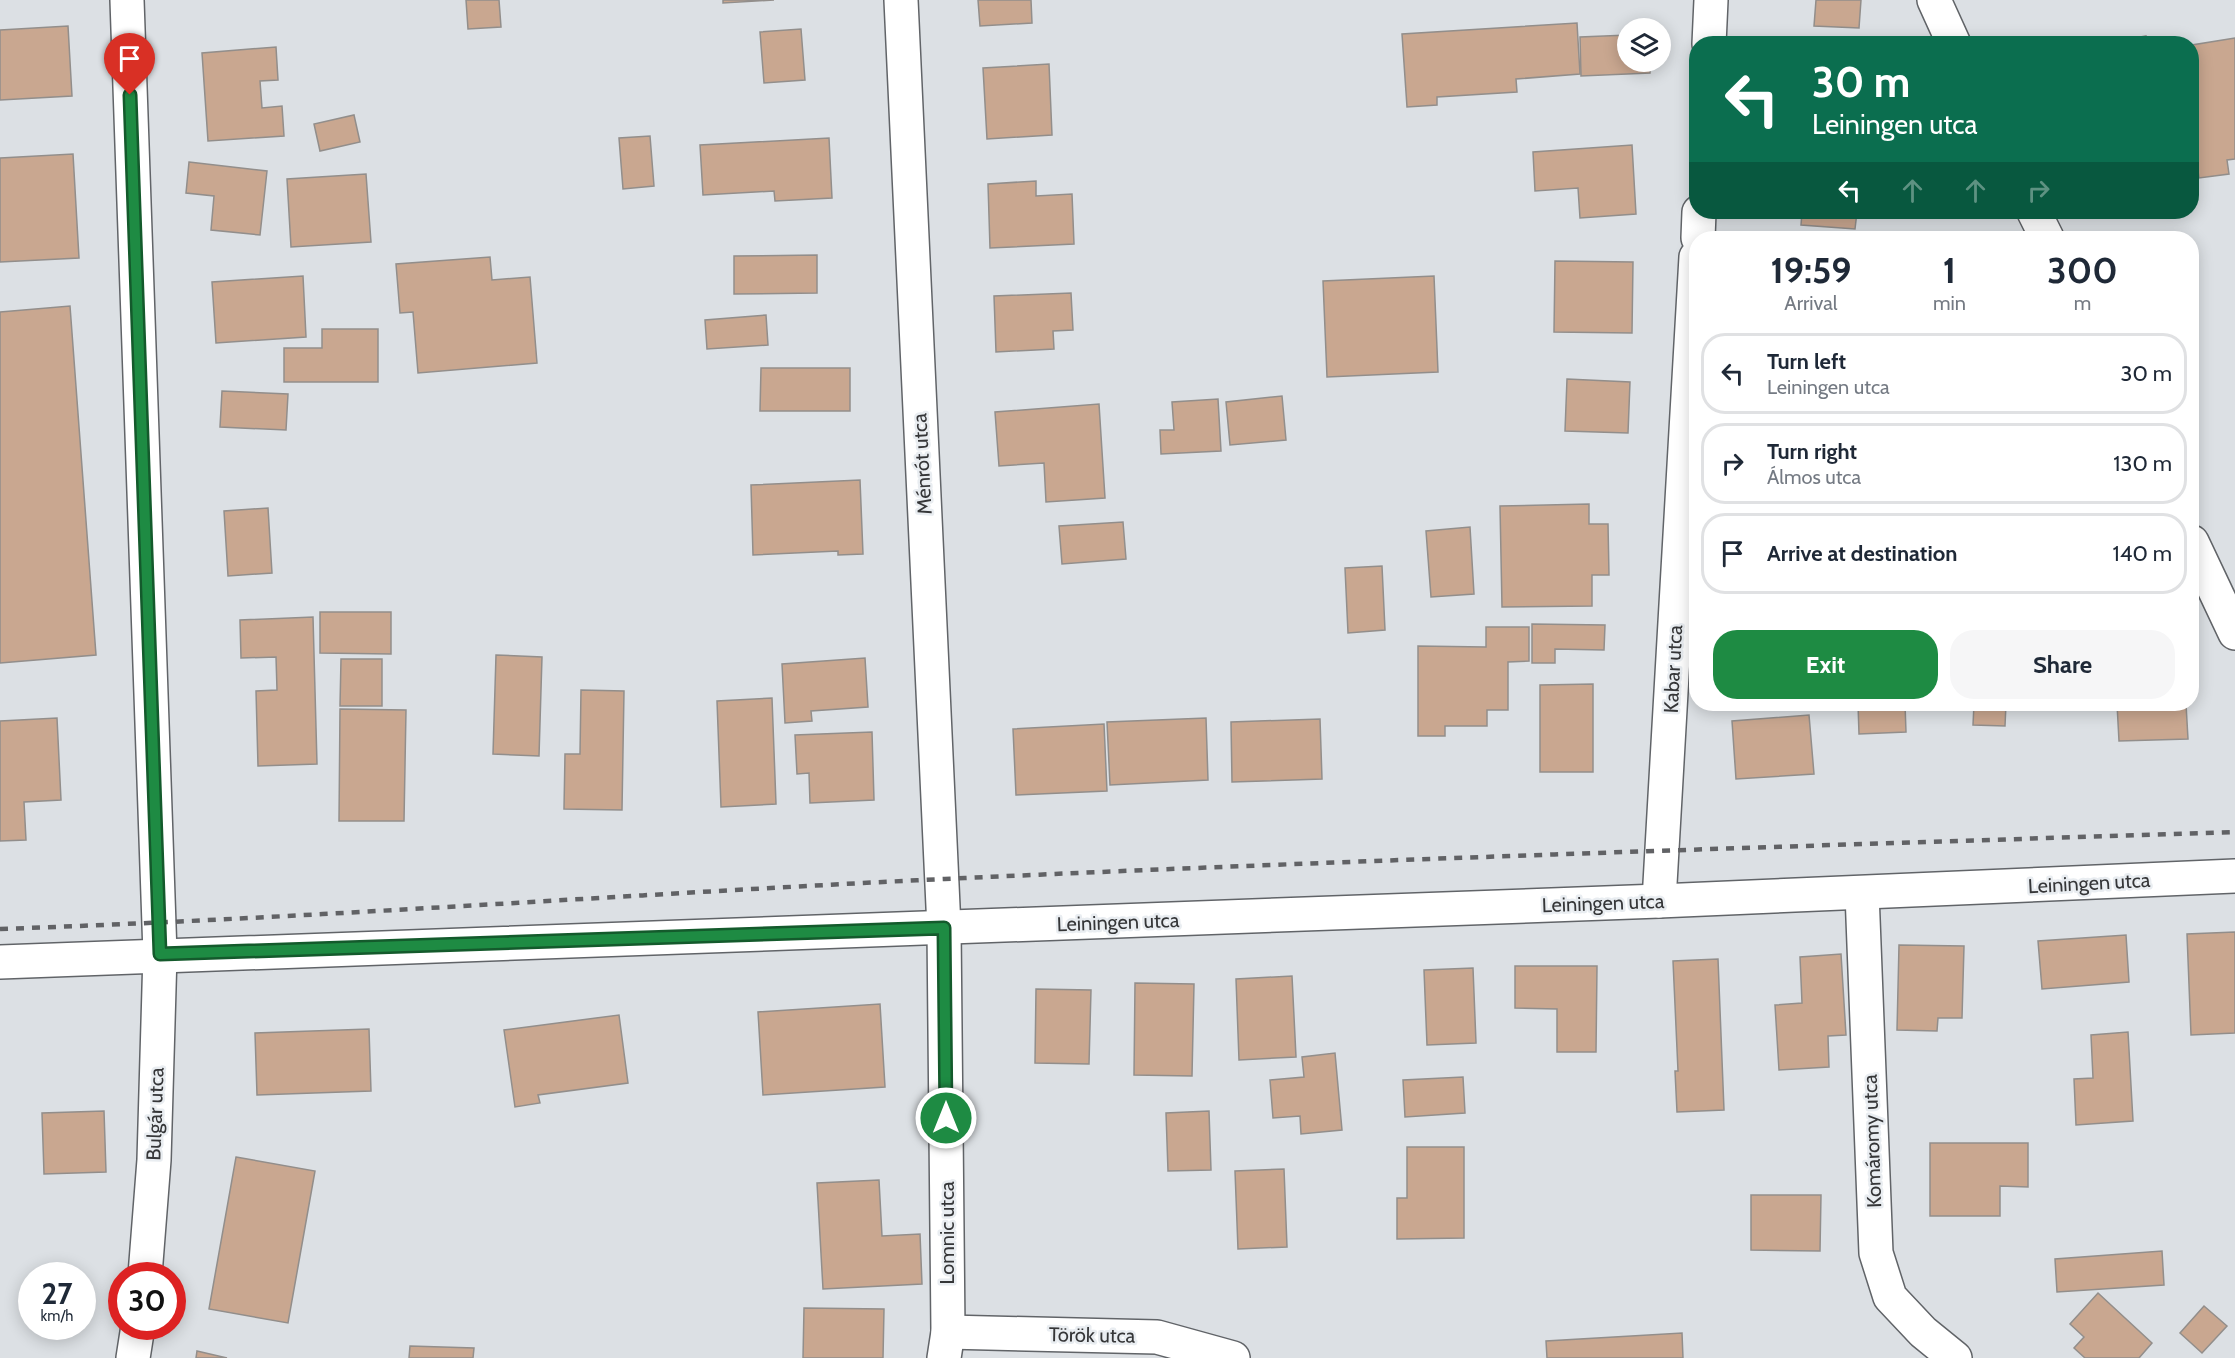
<!DOCTYPE html>
<html lang="en">
<head>
<meta charset="utf-8">
<style>
  :root { --surface:#fff; --page:#f6f6f7; --text:#1f2937; --muted:#747a83; --line:#e0e1e3; --accent:#1e8b43 }
  body { margin:0; font-family:Cabin,sans-serif; background:var(--page); color:var(--text); height:100vh; display:flex; flex-direction:column; font-size:22px; white-space:nowrap }
  * { box-sizing:border-box; margin:0 }
  p { font-size:20px; color:var(--muted) }
  .icon { flex:none; width:33px; height:33px; fill:none; stroke:currentColor; stroke-width:2; stroke-linecap:round; stroke-linejoin:round }
  .map { position:relative; flex:1; overflow:hidden }
  .details { position:absolute; left:1689px; top:231px; width:510px; height:480px; display:flex; flex-direction:column; background:var(--surface); border-radius:24px; box-shadow:0 3px 15px #0003 }
  .details>* { flex:none }
  .banner { position:absolute; left:1689px; top:36px; width:510px; height:183px; border-radius:24px; box-shadow:0 3px 15px #0003; background:#0b6e4f; color:#fff; overflow:hidden }
  .fabs { position:absolute; left:1617px; top:18px; display:grid; gap:12px }
  .fabs a { display:grid; place-items:center; width:54px; height:54px; border-radius:50%; background:var(--surface); box-shadow:0 3px 15px #0003; font-size:30px }
  .speed { position:absolute; left:18px; top:1262px; display:flex; gap:12px; font-size:30px; font-weight:700; text-align:center }
  .speed>* { display:grid; place-content:center; width:78px; height:78px; border-radius:50%; background:var(--surface); box-shadow:0 3px 15px #0003; line-height:1 }
  .speed small { font-size:15px; font-weight:400 }
  .speed .limit { border:9px solid #d22; background:#fff; color:#111 }
  .pin { position:absolute; display:grid; place-items:center; width:51px; height:51px; color:#fff; margin:-62px -26px; border-radius:50% 50% 50% 0; rotate:-45deg; box-shadow:0 0 6px #0007 }
  .pin .icon { rotate:45deg }
  .me { position:absolute; width:66px; margin:-33px; rotate:0deg; stroke-linejoin:round; filter:drop-shadow(0 0 4px #0008) }
  .turn { display:flex; align-items:center; gap:21px; height:126px; padding:0 24px; font-size:27px }
  .turn .icon { width:78px; height:78px; stroke-width:2.5 }
  .turn b { display:block; font-size:42px; line-height:51px }
  .lanes { display:flex; align-items:center; height:57px; padding:0 24px; background:#0003; justify-content:center; gap:30px; direction:ltr }
  .lanes .off { opacity:.35 }
  .eta { display:flex; justify-content:space-evenly; align-items:center; height:102px; text-align:center }
  .eta b { font-size:36px; font-weight:700; line-height:42px }
  .primary-button { display:flex; gap:12px; margin-top:auto; padding:12px 24px }
  .primary-button a { flex:1; height:69px; border-radius:24px; background:var(--accent); color:#fff; font-size:24px; font-weight:700; line-height:69px; text-align:center }
  .primary-button a+a { background:var(--page); color:var(--text) }
  ul { padding:0; list-style:none }
  li { display:flex; align-items:center; gap:18px; height:81px; margin:0 12px 9px; padding:0 12px; border:3px solid var(--line); border-radius:24px }
  li div { flex:1 }
  li b { display:block; font-size:22px }
  li em { font-style:normal }
  .map>svg:first-child { display:block }
  .building { fill:#c9a790; stroke:#928e8b; stroke-width:1.5 }
  .lines { fill:none; stroke-linecap:round; stroke-linejoin:round }
  .minor-casing { stroke:#616468; stroke-width:36 }
  .minor { stroke:#fff; stroke-width:33 }
  .rail { stroke:#616265; stroke-width:4.5; stroke-dasharray:8 8; stroke-linecap:butt }
  .route-casing { stroke:#145a2c; stroke-width:15 }
  .route { stroke:#1e8b43; stroke-width:10 }
  .labels { text-anchor:middle; dominant-baseline:central; stroke-width:5; stroke-linejoin:round; paint-order:stroke }
  .street-label { font-size:20px; fill:#353638; stroke:#e9edf1 }
</style>
</head>
<body>
<div class="map">
<svg width="2235" height="1358" viewBox="0 0 2235 1358">
  <rect width="100%" height="100%" fill="#dce0e4"/>
  <!-- building -->
  <g class="building">
    <polygon points="466,0 499,0 501,27 468,29"/>
    <polygon points="723,0 774,0 723,3"/>
    <polygon points="978,0 1031,0 1032,23 980,26"/>
    <polygon points="1816,0 1861,0 1859,28 1814,26"/>
    <polygon points="1577,23 1580,74 1516,79 1517,92 1437,97 1437,105 1407,107 1402,34"/>
    <polygon points="68,26 72,96 0,100 0,30"/>
    <polygon points="801,29 805,80 764,83 760,32"/>
    <polygon points="1628,35 1628,62 1650,62 1650,73 1581,76 1580,37"/>
    <polygon points="2146,36 2147,44 2104,44"/>
    <polygon points="2235,38 2235,159 2227,160 2229,174 2199,178 2196,157 2192,158 2192,45"/>
    <polygon points="276,47 278,80 260,81 262,108 282,106 284,136 208,141 202,53"/>
    <polygon points="1049,64 1052,135 987,139 983,68"/>
    <polygon points="354,115 360,142 320,151 314,124"/>
    <polygon points="650,136 654,186 623,189 619,138"/>
    <polygon points="829,138 832,198 775,201 774,191 703,195 700,145"/>
    <polygon points="1632,145 1636,214 1580,218 1578,188 1535,191 1533,152"/>
    <polygon points="73,154 79,258 0,262 0,158"/>
    <polygon points="189,162 267,171 260,235 211,230 214,196 186,193"/>
    <polygon points="366,174 371,242 291,247 287,179"/>
    <polygon points="1036,181 1036,196 1072,194 1074,244 990,248 988,184"/>
    <polygon points="1802,212 1857,212 1855,229 1801,225"/>
    <polygon points="817,255 817,293 734,294 734,256"/>
    <polygon points="490,257 492,280 530,277 537,363 418,373 413,312 400,313 396,264"/>
    <polygon points="1555,261 1633,262 1632,333 1554,332"/>
    <polygon points="303,276 306,337 216,343 212,282"/>
    <polygon points="1434,276 1438,372 1327,377 1323,281"/>
    <polygon points="1071,293 1073,330 1053,331 1054,349 996,352 994,296"/>
    <polygon points="70,306 96,655 0,663 0,312"/>
    <polygon points="766,315 768,345 707,349 705,320"/>
    <polygon points="322,329 378,329 378,382 284,382 284,348 322,348"/>
    <polygon points="761,368 850,368 850,411 760,411"/>
    <polygon points="1567,379 1630,382 1628,433 1565,431"/>
    <polygon points="222,391 288,394 286,430 220,427"/>
    <polygon points="1282,396 1286,440 1230,445 1226,402"/>
    <polygon points="1218,399 1221,451 1161,454 1160,430 1174,430 1172,402"/>
    <polygon points="1099,404 1105,498 1046,502 1044,463 999,466 995,412"/>
    <polygon points="860,480 863,554 838,555 838,551 753,555 751,485"/>
    <polygon points="1589,504 1589,524 1608,524 1609,575 1592,575 1592,606 1502,607 1500,506"/>
    <polygon points="268,508 272,573 228,576 224,511"/>
    <polygon points="1123,522 1126,559 1062,564 1059,526"/>
    <polygon points="1470,527 1474,594 1431,597 1426,531"/>
    <polygon points="1382,566 1385,630 1348,633 1345,568"/>
    <polygon points="320,612 391,612 391,654 320,653"/>
    <polygon points="313,617 317,764 258,766 256,691 277,690 276,657 241,658 240,620"/>
    <polygon points="1532,624 1605,625 1604,650 1555,649 1555,663 1532,663"/>
    <polygon points="1486,627 1529,627 1529,661 1508,662 1508,710 1487,710 1487,726 1445,726 1445,736 1418,736 1418,646 1486,647"/>
    <polygon points="496,655 542,657 539,756 493,754"/>
    <polygon points="865,658 868,707 811,711 812,721 785,723 782,664"/>
    <polygon points="341,659 382,659 382,706 340,706"/>
    <polygon points="1593,684 1593,772 1540,772 1540,685"/>
    <polygon points="581,690 624,691 622,810 564,809 565,754 580,754"/>
    <polygon points="772,698 776,804 721,807 717,701"/>
    <polygon points="1759,704 1825,704 1825,705 1759,708"/>
    <polygon points="1858,704 1905,704 1906,732 1859,734"/>
    <polygon points="1974,704 2006,704 2005,726 1973,725"/>
    <polygon points="2117,704 2186,704 2188,739 2119,741"/>
    <polygon points="340,709 406,710 404,821 339,821"/>
    <polygon points="1809,715 1814,774 1736,779 1732,721"/>
    <polygon points="57,718 61,800 24,802 26,840 0,841 0,721"/>
    <polygon points="1206,718 1208,780 1110,785 1107,722"/>
    <polygon points="1320,719 1322,779 1232,782 1231,722"/>
    <polygon points="1104,724 1107,791 1016,795 1013,729"/>
    <polygon points="872,732 874,800 810,803 809,773 797,774 795,735"/>
    <polygon points="2235,932 2235,1033 2191,1035 2187,934"/>
    <polygon points="2126,935 2129,982 2042,989 2038,941"/>
    <polygon points="1899,945 1964,946 1962,1018 1938,1018 1937,1031 1897,1030"/>
    <polygon points="1841,954 1846,1035 1828,1036 1829,1067 1779,1070 1775,1005 1802,1003 1800,957"/>
    <polygon points="1718,959 1724,1110 1677,1112 1675,1071 1678,1071 1673,961"/>
    <polygon points="1515,966 1597,966 1596,1052 1557,1052 1557,1009 1515,1008"/>
    <polygon points="1473,968 1476,1043 1427,1045 1424,970"/>
    <polygon points="1292,976 1296,1057 1239,1060 1236,979"/>
    <polygon points="1135,983 1194,984 1192,1076 1134,1075"/>
    <polygon points="1036,989 1091,990 1089,1064 1035,1063"/>
    <polygon points="880,1004 885,1087 763,1095 758,1012"/>
    <polygon points="619,1015 628,1083 538,1095 540,1103 515,1107 504,1030"/>
    <polygon points="369,1029 371,1091 257,1095 255,1033"/>
    <polygon points="2128,1032 2133,1121 2076,1125 2074,1079 2093,1078 2091,1035"/>
    <polygon points="1335,1053 1342,1130 1301,1134 1300,1116 1273,1118 1270,1080 1304,1077 1302,1057"/>
    <polygon points="1463,1077 1465,1113 1405,1117 1403,1080"/>
    <polygon points="104,1111 106,1172 44,1174 42,1113"/>
    <polygon points="1209,1111 1211,1170 1168,1171 1166,1113"/>
    <polygon points="1930,1143 2028,1143 2028,1187 2000,1186 2000,1216 1930,1216"/>
    <polygon points="1407,1147 1464,1147 1464,1238 1397,1239 1397,1198 1407,1198"/>
    <polygon points="236,1157 315,1171 288,1323 209,1309"/>
    <polygon points="1284,1169 1287,1247 1238,1249 1235,1171"/>
    <polygon points="879,1180 882,1236 920,1234 922,1284 823,1289 817,1183"/>
    <polygon points="1751,1195 1821,1195 1820,1251 1751,1250"/>
    <polygon points="2162,1251 2164,1285 2057,1292 2055,1259"/>
    <polygon points="2098,1293 2152,1343 2139,1358 2085,1358 2074,1348 2084,1337 2070,1324"/>
    <polygon points="2204,1306 2227,1326 2202,1353 2180,1333"/>
    <polygon points="804,1308 884,1309 883,1358 803,1358"/>
    <polygon points="1682,1333 1683,1358 1547,1358 1546,1341"/>
    <polygon points="410,1346 474,1348 473,1358 409,1358"/>
    <polygon points="197,1351 227,1358 196,1358"/>
  </g>
  <g class="lines">
    <defs>
      <g id="minor">
        <polyline points="127,0 160,954 154,1160 145,1275"/>
        <polyline points="901,0 944,928 948,1332 944,1358"/>
        <polyline points="1934,0 1954,44"/>
        <polyline points="1709,44 1711,0"/>
        <polyline points="2034,212 2047,238"/>
        <polyline points="1698,238 1699,212"/>
        <polyline points="2192,542 2235,633"/>
        <polyline points="1862,893 1876,1253 1890,1297 1923,1332 1955,1358"/>
        <polyline points="1659,901 1696,257"/>
        <polyline points="0,962 1659,901 2235,876"/>
        <polyline points="948,1332 1157,1337 1233,1358"/>
        <polyline points="133,1358 138,1326"/>
      </g>
    </defs>
    <!-- minor casing -->
    <use href="#minor" class="minor-casing"/>
    <!-- minor -->
    <use href="#minor" class="minor"/>
    <!-- rail -->
    <path class="rail" d="M0,929C315,918 629,894 943,879C1373,859 1804,846 2235,832"/>
  </g>
  <g class="lines">
    <defs>
      <polyline id="route" points="130,95 160,954 944,928 946,1118"/>
    </defs>
    <!-- route casing -->
    <use href="#route" class="route-casing"/>
    <!-- route -->
    <use href="#route" class="route"/>
  </g>
  <g class="labels">
    <!-- street labels -->
    <g class="street-label">
      <text transform="translate(922 464) rotate(-93)">Ménrót utca</text>
      <text transform="translate(1673 669) rotate(-87)">Kabar utca</text>
      <text transform="translate(2089 883) rotate(-3)">Leiningen utca</text>
      <text transform="translate(1603 903) rotate(-2)">Leiningen utca</text>
      <text transform="translate(1118 922) rotate(-2)">Leiningen utca</text>
      <text transform="translate(155 1114) rotate(-88)">Bulgár utca</text>
      <text transform="translate(1872 1141) rotate(-92)">Komáromy utca</text>
      <text transform="translate(947 1233) rotate(-90)">Lomnic utca</text>
      <text transform="translate(1092 1335) rotate(1)">Török utca</text>
    </g>
  </g>
</svg>
<div class="fabs">
<a><svg class="icon" aria-label="layers" viewBox="0 0 24 24"><path d="M12 4l9 5-9 5-9-5zM3 14l9 5 9-5"/></svg></a>
</div>
<div class="speed"><div>27<small>km/h</small></div><div class="limit">30</div></div>
<div class="pin" style="left:130px;top:95px;background:#d93025"><svg class="icon" aria-label="arrive" viewBox="0 0 24 24"><path d="M6 21V4h12l-3 4 3 4H6"/></svg></div>
<svg class="me" style="left:946px;top:1118px" viewBox="-20 -20 40 40"><circle r="17" fill="#1e8b43" stroke="#fff" stroke-width="3"/><path d="M0-11L8 9 0 5-8 9z" fill="#fff"/></svg>
<div class="banner">
<div class="turn"><svg class="icon" aria-label="left" viewBox="0 0 24 24"><path d="M17 20v-9H6M10 6l-5 5 5 5"/></svg><div><b>30 m</b>Leiningen utca</div></div>
<div class="lanes"><svg class="icon" aria-label="left" viewBox="0 0 24 24"><path d="M17 20v-9H6M10 6l-5 5 5 5"/></svg><svg class="icon off" aria-label="ahead" viewBox="0 0 24 24"><path d="M12 20V5M6 11l6-6 6 6"/></svg><svg class="icon off" aria-label="ahead" viewBox="0 0 24 24"><path d="M12 20V5M6 11l6-6 6 6"/></svg><svg class="icon off" aria-label="right" viewBox="0 0 24 24"><path d="M7 20v-9h11M14 6l5 5-5 5"/></svg></div>
</div>
<section class="details">
<div class="eta">
<div><b>19:59</b><p>Arrival</p></div>
<div><b>1</b><p>min</p></div>
<div><b>300</b><p>m</p></div>
</div>
<ul>
<li><svg class="icon" aria-label="left" viewBox="0 0 24 24"><path d="M17 20v-9H6M10 6l-5 5 5 5"/></svg><div><b>Turn left</b><p>Leiningen utca</p></div><em>30 m</em></li>
<li><svg class="icon" aria-label="right" viewBox="0 0 24 24"><path d="M7 20v-9h11M14 6l5 5-5 5"/></svg><div><b>Turn right</b><p>Álmos utca</p></div><em>130 m</em></li>
<li><svg class="icon" aria-label="arrive" viewBox="0 0 24 24"><path d="M6 21V4h12l-3 4 3 4H6"/></svg><div><b>Arrive at destination</b></div><em>140 m</em></li>
</ul>
<div class="primary-button"><a>Exit</a><a>Share</a></div>
</section>
</div>
</body>
</html>
